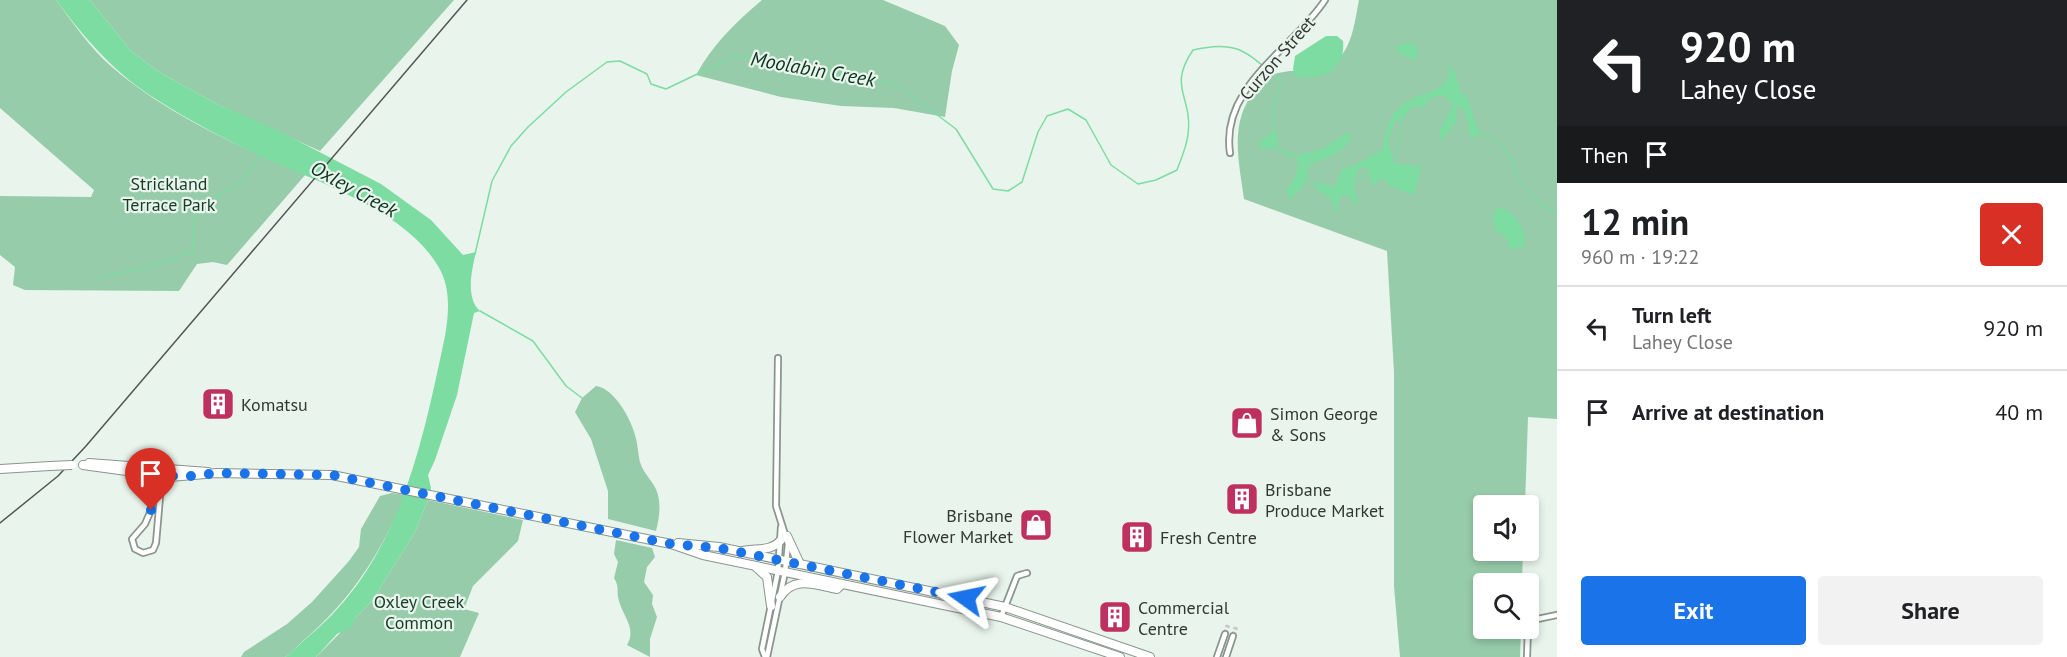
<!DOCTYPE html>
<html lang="en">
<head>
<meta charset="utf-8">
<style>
  :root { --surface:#fff; --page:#f2f2f2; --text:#202124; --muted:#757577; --line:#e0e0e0; --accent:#1a73e8 }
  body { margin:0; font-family:"PT Sans",sans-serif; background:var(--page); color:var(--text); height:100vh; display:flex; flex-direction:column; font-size:22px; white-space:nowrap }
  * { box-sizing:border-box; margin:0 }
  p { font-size:20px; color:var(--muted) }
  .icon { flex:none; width:33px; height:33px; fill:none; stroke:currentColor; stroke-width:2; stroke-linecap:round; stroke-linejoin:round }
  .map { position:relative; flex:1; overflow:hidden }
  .drawer { display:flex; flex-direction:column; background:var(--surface); width:510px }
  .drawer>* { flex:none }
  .top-card { background:#202124; color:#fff; overflow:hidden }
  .controls { position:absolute; left:1473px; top:495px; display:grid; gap:12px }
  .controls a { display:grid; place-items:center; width:66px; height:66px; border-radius:6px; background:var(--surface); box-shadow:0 3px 9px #0003; font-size:30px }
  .pin { position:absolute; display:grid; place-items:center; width:51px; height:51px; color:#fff; margin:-62px -26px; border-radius:50% 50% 50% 0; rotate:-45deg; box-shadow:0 0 6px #0007 }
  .pin .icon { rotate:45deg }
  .me { position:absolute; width:66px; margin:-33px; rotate:282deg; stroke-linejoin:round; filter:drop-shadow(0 0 4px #0008) }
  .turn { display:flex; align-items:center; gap:21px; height:126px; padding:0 24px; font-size:27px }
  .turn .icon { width:78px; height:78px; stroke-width:2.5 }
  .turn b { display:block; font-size:42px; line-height:51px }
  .then { display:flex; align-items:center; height:57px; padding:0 24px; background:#0003; gap:12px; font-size:22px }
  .round { display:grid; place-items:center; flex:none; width:63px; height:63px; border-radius:6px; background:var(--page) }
  .overview { display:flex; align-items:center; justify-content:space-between; height:102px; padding:0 24px }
  h1 { font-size:36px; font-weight:800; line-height:45px }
  .primary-button { display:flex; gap:12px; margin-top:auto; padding:12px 24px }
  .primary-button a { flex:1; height:69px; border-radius:6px; background:var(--accent); color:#fff; font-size:24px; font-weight:800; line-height:69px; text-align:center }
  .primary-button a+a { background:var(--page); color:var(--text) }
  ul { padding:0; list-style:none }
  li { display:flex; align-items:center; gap:18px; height:84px; padding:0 24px; border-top:2px solid var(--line) }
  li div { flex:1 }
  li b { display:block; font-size:22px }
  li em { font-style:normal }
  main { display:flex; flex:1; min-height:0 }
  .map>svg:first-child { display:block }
  .green { fill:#97ccaa }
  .water { fill:#7ddca2 }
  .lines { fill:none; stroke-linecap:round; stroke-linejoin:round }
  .stream { stroke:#7ddca2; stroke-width:1.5 }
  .minor-tunnel { stroke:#c4cec7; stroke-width:4.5; stroke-dasharray:4.5 2; stroke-linecap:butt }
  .minor-casing { stroke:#8a958e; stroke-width:8 }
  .primary-casing { stroke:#8a958e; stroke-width:10 }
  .minor { stroke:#fff; stroke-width:4.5 }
  .primary { stroke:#fff; stroke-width:8 }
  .rail { stroke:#515752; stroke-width:1.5 }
  .primary-bridge-casing { stroke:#8a958e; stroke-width:10; stroke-linecap:butt }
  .primary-bridge { stroke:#fff; stroke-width:8 }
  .route { stroke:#1a73e8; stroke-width:10; stroke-dasharray:0 18 }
  .labels { text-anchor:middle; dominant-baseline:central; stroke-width:4.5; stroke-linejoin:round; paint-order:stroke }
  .street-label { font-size:18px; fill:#333834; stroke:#e8f4ec }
  .park-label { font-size:18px; fill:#163e27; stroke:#e8f4ec }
  .poi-label { font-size:18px; fill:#333834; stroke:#e8f4ec; text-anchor:start }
  .water-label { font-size:20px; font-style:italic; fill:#0a341e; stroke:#e8f4ec }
</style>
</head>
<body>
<main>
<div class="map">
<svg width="1557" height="657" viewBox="0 0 1557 657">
  <rect width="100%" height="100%" fill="#e8f4ec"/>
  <!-- green -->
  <g class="green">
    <path d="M0,0H56C73,23 91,49 112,67C168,115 239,147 306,174L227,265L213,262L197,264L179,291L25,290L13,285L15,267L0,255V196L91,197L94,190L0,108Z"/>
    <polygon points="90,0 454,0 320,151 215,103 159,72 131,51"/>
    <path d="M762,0H883L945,26L959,45L952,71L945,117L894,108L841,106L781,97L696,75C713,44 735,23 762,0Z"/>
    <path d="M1359,0H1557V419L1528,417L1525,505L1484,506V550L1523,551L1522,583L1484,584V628L1521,629L1520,657H1400L1394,586V372L1387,251L1244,199C1239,162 1228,119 1257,89C1261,85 1265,78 1270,76C1287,67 1320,74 1337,60C1353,46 1355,19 1359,0Z"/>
    <path d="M596,386C614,388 631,419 635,435C638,444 638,454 640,462C643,474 655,482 658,495C661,507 659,519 656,531L608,519V491L591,439L575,412L582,398Z"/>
    <path d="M392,493L405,495C382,551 352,599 305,639C298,645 293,652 285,657H241L244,652L287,624L312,602L349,561L359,547L361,529L380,496Z"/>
    <polygon points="428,500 523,520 518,541 473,586 464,609 479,613 460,657 316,657 372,601 415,532"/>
    <path d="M616,540L652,548L655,557L647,567L644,582L653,595L652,604L657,617L650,639V657L627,645C637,629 623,616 619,601C616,592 620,587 614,578L618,562L614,554Z"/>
  </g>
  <!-- water -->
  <g class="water">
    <path d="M56,0H90L131,51L159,72L215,103L277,130L381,184L431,220L463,255L476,252C472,269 465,298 480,311L474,313L457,395L435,460L428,475L431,488L428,500L415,532L372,601L356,617L352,627L337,634L316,657H285C294,651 300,643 309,636C399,562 422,445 445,336C449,313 451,287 438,266C404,209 316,182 259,155C225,139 190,121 159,101C116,75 86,40 56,0Z"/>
    <path d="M1326,36H1337L1343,41C1346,70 1322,81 1296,77L1293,69L1295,56Z"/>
    <polygon points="1406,43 1412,43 1418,48 1417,57 1411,59 1397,52 1396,47"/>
    <path d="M1444,61L1455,72L1460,92L1466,95C1472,107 1473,120 1480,131L1476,137H1471L1464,109L1457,105L1456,122L1441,141L1439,139L1440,130L1453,105L1445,96C1429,96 1431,99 1423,108L1414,105L1402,119L1395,121L1388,140L1394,163L1421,167L1415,193L1412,195L1391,186L1382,178L1371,186L1368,169L1365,167L1358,170L1353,186L1359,203H1354L1347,194C1337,195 1338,204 1337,212H1334L1332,200L1315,188V185L1318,182L1334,187L1343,168L1352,167L1383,149C1391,80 1439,107 1450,72Z"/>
    <polygon points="1274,131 1278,134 1277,147 1295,155 1293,159 1276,148 1261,149 1259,142"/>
    <path d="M1347,133L1350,134L1351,139C1340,154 1328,158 1310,164L1303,187L1290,199L1286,190L1293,182L1299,162L1296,161L1298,155L1322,149Z"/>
    <path d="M1497,208C1513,207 1529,232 1524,247L1509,249L1507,238L1496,231L1493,216Z"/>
  </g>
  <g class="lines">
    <!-- stream -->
    <g class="stream">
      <polyline points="1477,132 1501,144 1512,161 1520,183 1537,201 1557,214"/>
      <polyline points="1392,158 1397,154 1402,117"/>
      <polyline points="1306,172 1308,180 1315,184"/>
      <polyline points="1353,185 1368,174"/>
      <path d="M475,254L492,181L511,146L528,127L566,92L607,62L620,61L647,74L651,84L666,89L735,56L852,73L897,85L956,129L993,189L1008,191L1022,182L1038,132L1047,116L1068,109L1086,120L1111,165L1138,184L1156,180L1177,170C1181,159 1187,146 1188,134C1193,96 1167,88 1193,50C1239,39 1247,53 1281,81L1274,109L1273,132"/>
      <polyline points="97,278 145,268 193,251 194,214 198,205 239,185 261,155"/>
      <polyline points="480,311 533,341 566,386 582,398"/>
    </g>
    <!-- minor-tunnel -->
    <g class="minor-tunnel">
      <polyline points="1225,634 1228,625"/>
      <polyline points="1233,636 1236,627"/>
    </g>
    <defs>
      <g id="minor">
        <path d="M1230,153C1220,86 1293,49 1325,0"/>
        <polyline points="154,474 151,510 145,524 132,539 135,549 143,553 153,550 156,543 162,474"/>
        <polyline points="1528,605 1529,597"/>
        <polyline points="1001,617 1017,576 1027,573"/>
        <polyline points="1528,621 1557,615"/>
        <polyline points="765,657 762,649 778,571 781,527"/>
        <polyline points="767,657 785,572 788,544 776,506 778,358"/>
        <polyline points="1217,657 1225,634"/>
        <polyline points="1226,657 1233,636"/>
        <polyline points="1527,657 1528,628"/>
      </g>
      <g id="primary">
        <polyline points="89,463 208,472"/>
        <polyline points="83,465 170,477 217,473 332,475 671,544 703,555 1001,617 1120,657"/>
        <polyline points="0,469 50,466"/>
        <polyline points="787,536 800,564"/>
        <polyline points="678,543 719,547 1005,607 1150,657"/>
        <path d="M743,551C757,548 771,552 781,540"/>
        <polyline points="756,567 767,577 771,606"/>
        <path d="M780,597C794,575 815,585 837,589L842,584"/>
      </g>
    </defs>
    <!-- minor casing -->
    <use href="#minor" class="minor-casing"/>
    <!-- primary casing -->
    <use href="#primary" class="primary-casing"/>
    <!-- minor -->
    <use href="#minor" class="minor"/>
    <!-- primary -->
    <use href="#primary" class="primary"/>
    <!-- rail -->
    <polyline class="rail" points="0,523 58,476 86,446 467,0"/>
    <defs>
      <polyline id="primary-bridge" points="50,466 72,465"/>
    </defs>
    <!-- primary-bridge casing -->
    <use href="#primary-bridge" class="primary-bridge-casing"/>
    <!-- primary-bridge -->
    <use href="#primary-bridge" class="primary-bridge"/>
  </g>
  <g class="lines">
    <!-- route -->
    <polyline class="route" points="151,510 153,476 192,476 217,473 332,475 671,544 719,548 966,598"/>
  </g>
  <!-- icons -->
  <defs>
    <symbol id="building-square" viewBox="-11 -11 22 22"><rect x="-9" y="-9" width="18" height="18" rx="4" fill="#be305f" stroke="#e8f4ec"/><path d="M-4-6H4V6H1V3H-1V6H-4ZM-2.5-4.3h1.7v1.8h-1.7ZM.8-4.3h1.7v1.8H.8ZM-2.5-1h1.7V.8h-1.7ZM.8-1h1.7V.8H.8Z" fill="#fff"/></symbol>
    <symbol id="shop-square" viewBox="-11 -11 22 22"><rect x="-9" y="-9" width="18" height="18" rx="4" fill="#be305f" stroke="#e8f4ec"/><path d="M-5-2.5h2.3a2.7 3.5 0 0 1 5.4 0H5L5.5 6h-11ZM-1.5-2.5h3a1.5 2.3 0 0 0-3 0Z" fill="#fff"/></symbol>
  </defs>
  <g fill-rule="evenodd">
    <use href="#building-square" x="199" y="385" width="38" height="38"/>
    <use href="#shop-square" x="1228" y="404" width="38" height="38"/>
    <use href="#building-square" x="1223" y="480" width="38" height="38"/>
    <use href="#shop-square" x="1017" y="506" width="38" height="38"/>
    <use href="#building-square" x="1118" y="518" width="38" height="38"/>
    <use href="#building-square" x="1096" y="598" width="38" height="38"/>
  </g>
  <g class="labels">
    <!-- street labels -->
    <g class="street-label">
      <text transform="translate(1277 58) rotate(-49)">Curzon Street</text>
    </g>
    <!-- park labels -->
    <g class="park-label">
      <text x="169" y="183">Strickland<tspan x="169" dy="21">Terrace Park</tspan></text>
      <text x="419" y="601">Oxley Creek<tspan x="419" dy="21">Common</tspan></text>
    </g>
    <!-- poi labels -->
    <g class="poi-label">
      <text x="241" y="404">Komatsu</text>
      <text x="1270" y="413">Simon George<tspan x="1270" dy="21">&amp; Sons</tspan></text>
      <text x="1265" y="489">Brisbane<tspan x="1265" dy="21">Produce Market</tspan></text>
      <text x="1013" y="515" text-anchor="end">Brisbane<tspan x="1013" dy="21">Flower Market</tspan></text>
      <text x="1160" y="537">Fresh Centre</text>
      <text x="1138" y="607">Commercial<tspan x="1138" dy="21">Centre</tspan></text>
    </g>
    <!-- water labels -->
    <g class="water-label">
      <text transform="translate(813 69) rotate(10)">Moolabin Creek</text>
      <text transform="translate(354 189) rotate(29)">Oxley Creek</text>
    </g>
  </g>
</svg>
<div class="controls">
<a><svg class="icon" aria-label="sound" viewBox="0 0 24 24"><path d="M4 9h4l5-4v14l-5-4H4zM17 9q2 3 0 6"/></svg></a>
<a><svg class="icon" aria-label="search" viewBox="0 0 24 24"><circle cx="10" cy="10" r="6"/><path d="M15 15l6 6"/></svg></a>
</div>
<div class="pin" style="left:151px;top:510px;background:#d93025"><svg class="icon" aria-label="arrive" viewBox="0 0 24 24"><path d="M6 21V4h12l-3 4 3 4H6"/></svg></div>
<svg class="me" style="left:966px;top:598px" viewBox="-20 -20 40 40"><path d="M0-17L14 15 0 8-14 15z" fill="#1a73e8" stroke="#fff" stroke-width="4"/></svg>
</div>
<section class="drawer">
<div class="top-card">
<div class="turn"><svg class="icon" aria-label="left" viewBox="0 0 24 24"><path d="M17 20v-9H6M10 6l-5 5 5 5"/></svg><div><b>920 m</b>Lahey Close</div></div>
<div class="then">Then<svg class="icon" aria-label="arrive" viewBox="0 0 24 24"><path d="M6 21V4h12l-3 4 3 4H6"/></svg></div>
</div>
<div class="overview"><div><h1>12 min</h1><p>960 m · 19:22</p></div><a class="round" style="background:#d93025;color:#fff"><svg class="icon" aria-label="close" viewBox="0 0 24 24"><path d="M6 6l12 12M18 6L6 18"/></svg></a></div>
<ul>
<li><svg class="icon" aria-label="left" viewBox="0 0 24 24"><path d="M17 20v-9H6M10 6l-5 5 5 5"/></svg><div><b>Turn left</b><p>Lahey Close</p></div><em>920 m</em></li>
<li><svg class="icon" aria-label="arrive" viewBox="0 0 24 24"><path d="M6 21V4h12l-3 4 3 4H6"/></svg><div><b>Arrive at destination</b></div><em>40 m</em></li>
</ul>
<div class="primary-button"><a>Exit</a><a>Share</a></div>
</section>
</main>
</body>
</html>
